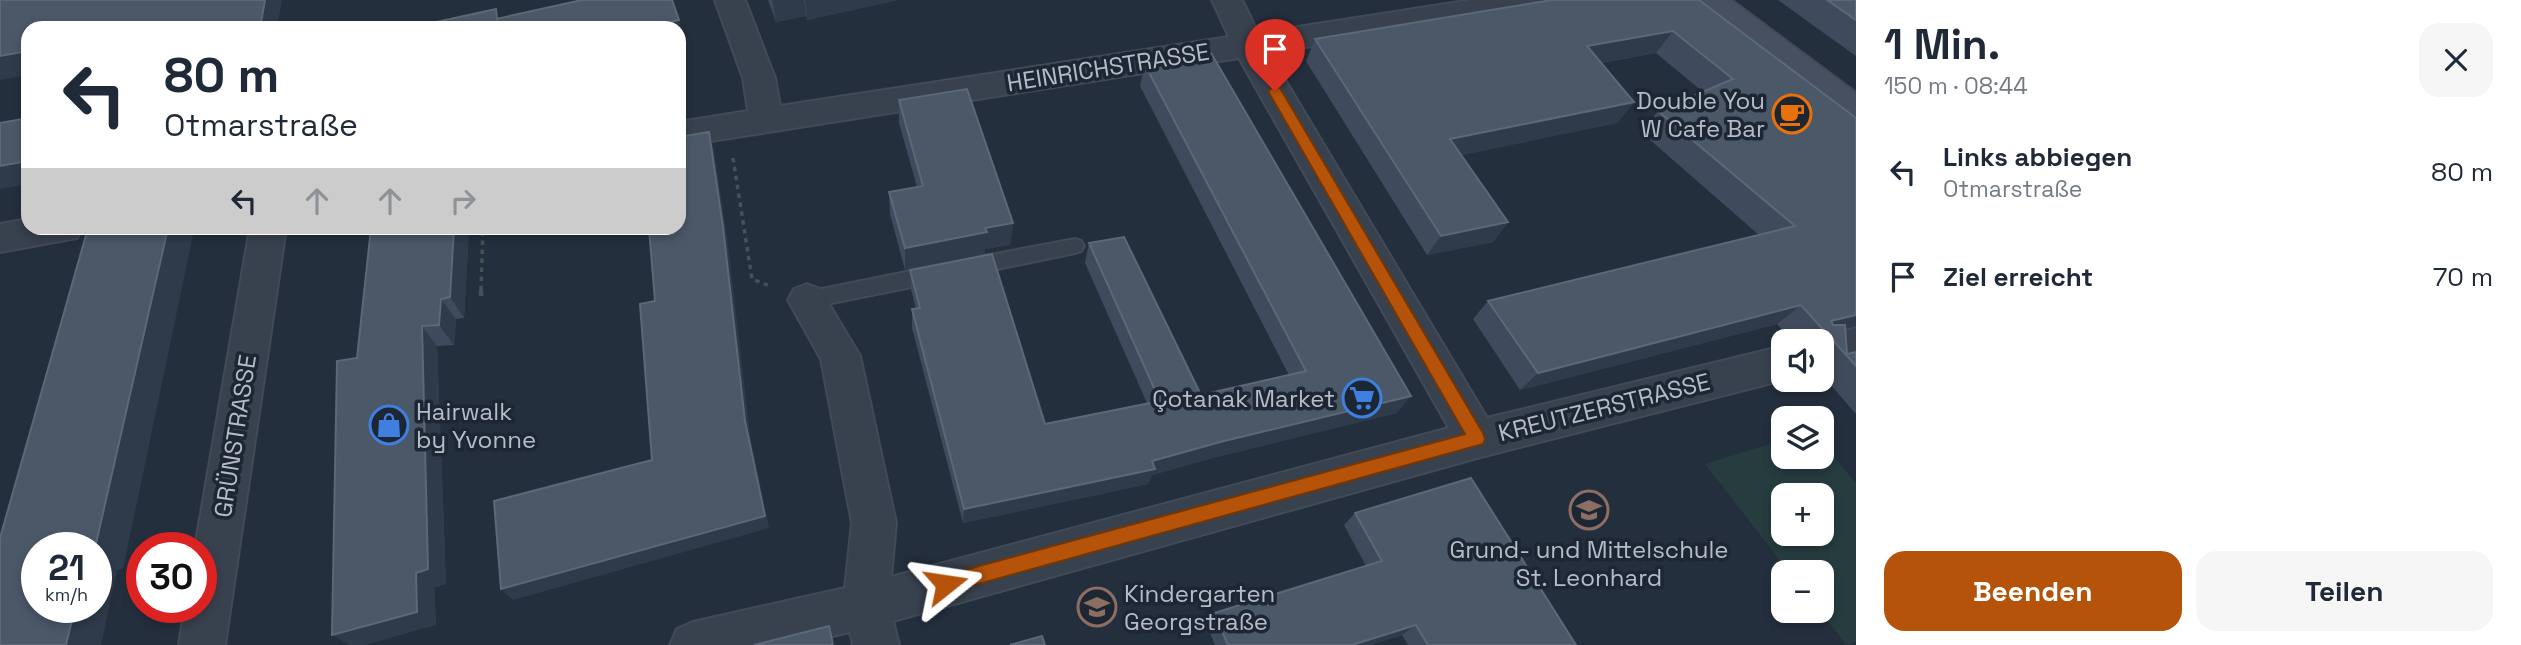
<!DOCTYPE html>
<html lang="de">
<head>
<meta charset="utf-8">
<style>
  :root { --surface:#fff; --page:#f6f6f7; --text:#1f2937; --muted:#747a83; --accent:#b45309 }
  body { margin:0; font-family:"Space Grotesk",sans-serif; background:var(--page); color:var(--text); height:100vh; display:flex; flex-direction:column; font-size:26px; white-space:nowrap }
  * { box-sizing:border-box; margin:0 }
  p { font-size:23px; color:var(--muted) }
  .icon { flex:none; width:38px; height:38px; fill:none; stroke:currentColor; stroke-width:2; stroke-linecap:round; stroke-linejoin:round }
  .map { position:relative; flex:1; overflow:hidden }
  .sheet { display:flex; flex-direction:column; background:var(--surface); width:665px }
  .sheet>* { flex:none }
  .top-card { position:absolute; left:21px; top:21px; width:665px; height:214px; border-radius:21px; box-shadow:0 4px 10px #0003; background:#fff; color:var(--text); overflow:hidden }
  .buttons { position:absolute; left:1771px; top:329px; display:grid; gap:14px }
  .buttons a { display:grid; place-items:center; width:63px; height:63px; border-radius:14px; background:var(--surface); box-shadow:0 4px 10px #0003; font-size:35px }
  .speed { position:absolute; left:21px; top:532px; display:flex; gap:14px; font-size:35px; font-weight:700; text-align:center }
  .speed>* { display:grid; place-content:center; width:91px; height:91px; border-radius:50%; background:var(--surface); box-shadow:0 4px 10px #0003; line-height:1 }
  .speed small { font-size:18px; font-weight:400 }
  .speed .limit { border:10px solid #d22; background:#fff; color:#111 }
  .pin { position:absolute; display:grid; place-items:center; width:60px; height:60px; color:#fff; margin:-72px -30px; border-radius:50% 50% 50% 0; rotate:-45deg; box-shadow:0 0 7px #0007 }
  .pin .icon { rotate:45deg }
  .me { position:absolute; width:77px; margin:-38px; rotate:75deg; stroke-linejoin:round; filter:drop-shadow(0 0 5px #0008) }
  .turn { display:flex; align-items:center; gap:24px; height:147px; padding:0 28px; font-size:32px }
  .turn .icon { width:91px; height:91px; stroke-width:2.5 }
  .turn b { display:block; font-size:49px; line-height:60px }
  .lanes { display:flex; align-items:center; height:66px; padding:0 28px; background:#0003; justify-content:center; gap:35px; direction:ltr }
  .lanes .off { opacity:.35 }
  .round { display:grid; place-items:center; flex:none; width:74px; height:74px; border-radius:21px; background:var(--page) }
  .overview { display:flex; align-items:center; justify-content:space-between; height:119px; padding:0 28px }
  h1 { font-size:42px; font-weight:800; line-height:52px }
  .primary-button { display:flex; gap:14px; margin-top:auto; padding:14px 28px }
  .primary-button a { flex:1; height:80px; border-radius:21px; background:var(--accent); color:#fff; font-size:28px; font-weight:800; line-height:80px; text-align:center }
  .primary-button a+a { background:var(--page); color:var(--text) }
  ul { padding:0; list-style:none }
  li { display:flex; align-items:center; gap:21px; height:105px; padding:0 28px }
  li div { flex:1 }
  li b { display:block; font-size:26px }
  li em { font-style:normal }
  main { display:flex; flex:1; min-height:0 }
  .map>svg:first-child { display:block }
  .green { fill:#263c3f; fill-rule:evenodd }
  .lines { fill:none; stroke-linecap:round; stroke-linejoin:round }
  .service-casing { stroke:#414a57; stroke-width:4 }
  .minor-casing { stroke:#414a57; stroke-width:4 }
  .secondary-casing { stroke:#414a57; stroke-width:4 }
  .path-far1 { stroke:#3f5557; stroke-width:3.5; stroke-dasharray:4.5 4.5; stroke-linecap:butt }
  .path { stroke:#3f5557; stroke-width:4.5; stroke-dasharray:6 6; stroke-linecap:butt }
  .service { fill:#38414e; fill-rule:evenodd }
  .minor { fill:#38414e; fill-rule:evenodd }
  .secondary { fill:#465061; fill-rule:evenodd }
  .wall { fill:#3f4b5c }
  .shaded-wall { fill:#2f3b4b }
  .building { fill:#4b5868; stroke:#5c6777; stroke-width:2 }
  .route { fill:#b45309; stroke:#753606; stroke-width:2 }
  .labels { text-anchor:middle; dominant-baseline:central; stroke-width:7; stroke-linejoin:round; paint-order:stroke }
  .street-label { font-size:24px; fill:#b4bcc9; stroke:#1d2633 }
  .poi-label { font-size:24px; fill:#b4bcc9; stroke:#1d2633; text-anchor:end }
</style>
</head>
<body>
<main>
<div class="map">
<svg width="1856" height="645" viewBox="0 0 1856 645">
  <rect width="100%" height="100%" fill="#242f3e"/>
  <!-- green -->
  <path class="green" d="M1783,440V457H1822V443L1856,483V642L1847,645L1819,611H1822V572H1789L1705,464ZM1783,495H1822V534H1783Z"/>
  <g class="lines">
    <defs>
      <g id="service">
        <polygon points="1075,239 1081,241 1084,246 1081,251 1075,253 969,275 962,272 960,267 962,262 969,259"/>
        <polygon points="936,266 943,269 945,274 943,279 936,282 807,308 800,306 798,300 800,294 807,292"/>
      </g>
      <g id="minor">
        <polygon points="715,0 745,0 775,78 780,106 1229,37 1212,0 1242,0 1258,33 1472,0 1553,0 1549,7 1538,10 1269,53 1487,418 1783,346 1784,380 1477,458 893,621 899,645 853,645 850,632 794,645 670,645 677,629 693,622 845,588 852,523 821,359 788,300 794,289 807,284 820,289 860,356 896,523 891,577 1449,428 1239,58 679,146 679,122 748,111 743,78"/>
        <polygon points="28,219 28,228 82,228 77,238 0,252 0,224"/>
        <polygon points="250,228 286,228 225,645 179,645 185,607 201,607 201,548 195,548"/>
        <polygon points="1856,328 1856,362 1822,370 1822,341 1808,341"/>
      </g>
      <polygon id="secondary" points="1695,0 1731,0 1856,93 1856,122 1844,119 1699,7"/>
    </defs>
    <!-- service casing -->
    <use href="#service" class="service-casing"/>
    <!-- minor casing -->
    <use href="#minor" class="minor-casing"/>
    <!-- secondary casing -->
    <use href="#secondary" class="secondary-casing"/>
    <!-- path-far1 -->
    <g class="path-far1">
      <polyline points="733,158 752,279 770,286"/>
      <polyline points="481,290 483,228"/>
    </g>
    <!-- path -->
    <polyline class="path" points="481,296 481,288"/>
    <!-- service -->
    <use href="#service" class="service"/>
    <!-- minor -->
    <use href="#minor" class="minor"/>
    <!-- secondary -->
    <use href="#secondary" class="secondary"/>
  </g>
  <!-- wall -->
  <g class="wall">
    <polygon points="768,0 898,0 807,20 806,16 776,22"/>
    <polygon points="1699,0 1856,118 1856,326 1845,329 1847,354 1856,352 1856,414 1822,375 1822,341 1792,341 1777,324 1520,390 1473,319 1488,301 1759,235 1641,132 1658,111 1703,92 1656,53 1601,63 1634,102 1617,123 1461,155 1508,222 1493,242 1427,255 1306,61 1315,39"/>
    <polygon points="1778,0 1856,0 1856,56"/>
    <polygon points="1145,65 1397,413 1216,457 1152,475 1148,484 963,523 912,328 912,309 916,309 911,289 910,270 1045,424 1147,403 1085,263 1089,243 1201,395 1289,375 1140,86"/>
    <polygon points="899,100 1013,223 1010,245 985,249 985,254 905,270 890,214 889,192 917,187 899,123"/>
    <polygon points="469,228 464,318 456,319 454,345 437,346 446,584 434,587 436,625 357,358"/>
    <polygon points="1355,513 1576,645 1408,645 1402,635 1370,645 1215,645 1206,623 1214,613 1366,566 1344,525"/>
  </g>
  <!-- shaded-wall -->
  <g class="shaded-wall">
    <polygon points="265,0 282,0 277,28 260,28"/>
    <polygon points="772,0 804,0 806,16 776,22"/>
    <polygon points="805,0 898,0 807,20"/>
    <polygon points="679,20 685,44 679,45 679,28 644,28"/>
    <polygon points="1673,31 1656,53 1571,68 1587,46"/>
    <polygon points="28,51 28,75 0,80 0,56"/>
    <polygon points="1634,102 1617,123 1437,160 1450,139"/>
    <polygon points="709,132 714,150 728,244 750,435 769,528 513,600 501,589 745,421"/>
    <polygon points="28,161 28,184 0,189 0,166"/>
    <polygon points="1508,222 1493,242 1427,255 1441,236"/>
    <polygon points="1013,223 1010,245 985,249 985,254 905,270 905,248 985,228"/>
    <polygon points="168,228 186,228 193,235 123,569 117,570 101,645 66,645 75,607 96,607 96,548 95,548"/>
    <polygon points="454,228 469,228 464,318 450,297"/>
    <polygon points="441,299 456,319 454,345 439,325"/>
    <polygon points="1801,305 1777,324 1520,390 1538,373"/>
    <polygon points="1856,315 1856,326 1827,334 1831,321"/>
    <polygon points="422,326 437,346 446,584 434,587 436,625 365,645 349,645 332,635 416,573"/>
    <polygon points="1411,396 1397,413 1216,457 1152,475 1148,484 963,523 964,509 1152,461 1224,441"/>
    <polygon points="1416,625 1402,635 1370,645 1352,645"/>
  </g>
  <!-- building -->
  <g class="building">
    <polygon points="0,0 265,0 260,28 28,28 28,51 0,56"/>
    <polygon points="582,0 672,0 679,20 644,28 498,28 496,19"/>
    <polygon points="1552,0 1699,0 1856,118 1856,315 1831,321 1833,325 1845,325 1847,354 1856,352 1856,366 1801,305 1538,373 1488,301 1795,226 1658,111 1733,79 1673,31 1587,46 1634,102 1450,139 1508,222 1441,236 1315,39"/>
    <polygon points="1827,0 1856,0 1856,20"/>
    <polygon points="496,9 498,28 409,28"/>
    <polygon points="1211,53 1411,396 1224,441 1152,461 1155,469 964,509 912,309 920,308 910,270 992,254 1045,424 1160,401 1089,243 1124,237 1201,395 1306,371 1145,65"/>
    <polygon points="967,89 1013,223 985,228 987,232 905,248 889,192 923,186 899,100"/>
    <polygon points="28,118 28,161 0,166 0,123"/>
    <polygon points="709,132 723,227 745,421 765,516 501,589 494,501 652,460 640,304 655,301 649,228 679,228 679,137"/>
    <polygon points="88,228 168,228 95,548 37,548 37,607 75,607 66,645 0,645 0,538"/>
    <polygon points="371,228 454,228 450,297 441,299 439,325 422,326 428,569 416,573 417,612 332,635 337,361 357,358"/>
    <polygon points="1471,478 1576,645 1428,645 1416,625 1352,645 1228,645 1214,613 1382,561 1355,513"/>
    <polygon points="829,626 833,645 754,645"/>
    <polygon points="1042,636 1045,645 1010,645"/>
  </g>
  <!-- route -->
  <polygon class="route" points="1275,86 1280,88 1483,433 1485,439 1483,444 946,593 939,591 936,584 939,578 946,575 1465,434 1268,91"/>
  <!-- icons -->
  <defs>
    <symbol id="cafe-ring" viewBox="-11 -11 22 22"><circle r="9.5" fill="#1d2633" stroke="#e8710a" stroke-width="1.5"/><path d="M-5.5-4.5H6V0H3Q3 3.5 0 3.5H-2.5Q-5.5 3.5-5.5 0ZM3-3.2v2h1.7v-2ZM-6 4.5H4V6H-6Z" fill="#e8710a"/></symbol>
    <symbol id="supermarket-ring" viewBox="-11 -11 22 22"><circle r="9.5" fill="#1d2633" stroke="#3f7fe0" stroke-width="1.5"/><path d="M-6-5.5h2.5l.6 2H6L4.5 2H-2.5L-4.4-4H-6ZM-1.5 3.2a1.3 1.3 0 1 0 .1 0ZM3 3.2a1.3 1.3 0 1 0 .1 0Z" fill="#3f7fe0"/></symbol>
    <symbol id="shop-ring" viewBox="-11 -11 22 22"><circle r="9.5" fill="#1d2633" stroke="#3f7fe0" stroke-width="1.5"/><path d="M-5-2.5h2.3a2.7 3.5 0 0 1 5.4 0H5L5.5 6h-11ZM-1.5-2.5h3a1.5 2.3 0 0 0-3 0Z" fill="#3f7fe0"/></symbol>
    <symbol id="school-ring" viewBox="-11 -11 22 22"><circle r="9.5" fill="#1d2633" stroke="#8d6e63" stroke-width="1.5"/><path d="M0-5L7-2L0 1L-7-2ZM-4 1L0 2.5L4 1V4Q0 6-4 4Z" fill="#8d6e63"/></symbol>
  </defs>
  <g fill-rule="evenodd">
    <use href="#cafe-ring" x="1770" y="92" width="44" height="44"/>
    <use href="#supermarket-ring" x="1340" y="376" width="44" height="44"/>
    <use href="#shop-ring" x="367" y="403" width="44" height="44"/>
    <use href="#school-ring" x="1567" y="488" width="44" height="44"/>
    <use href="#school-ring" x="1075" y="585" width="44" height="44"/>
  </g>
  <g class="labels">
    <!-- street labels -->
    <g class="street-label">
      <text transform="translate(1108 67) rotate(-9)">HEINRICHSTRASSE</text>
      <text transform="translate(1604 407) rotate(-14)">KREUTZERSTRASSE</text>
      <text transform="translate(235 436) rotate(-81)">GRÜNSTRASSE</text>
    </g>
    <!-- poi labels -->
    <g class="poi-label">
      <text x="1765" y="100">Double You<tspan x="1765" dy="28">W Cafe Bar</tspan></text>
      <text x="1335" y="398">Çotanak Market</text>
      <text x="416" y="411" text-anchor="start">Hairwalk<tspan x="416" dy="28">by Yvonne</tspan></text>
      <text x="1589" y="549" text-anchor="middle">Grund- und Mittelschule<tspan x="1589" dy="28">St. Leonhard</tspan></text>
      <text x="1124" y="593" text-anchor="start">Kindergarten<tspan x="1124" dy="28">Georgstraße</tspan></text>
    </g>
  </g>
</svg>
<div class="buttons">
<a><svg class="icon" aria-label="sound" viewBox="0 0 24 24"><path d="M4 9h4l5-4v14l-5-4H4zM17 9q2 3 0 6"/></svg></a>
<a><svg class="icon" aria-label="layers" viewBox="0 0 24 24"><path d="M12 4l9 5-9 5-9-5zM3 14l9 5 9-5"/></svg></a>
<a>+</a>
<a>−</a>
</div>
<div class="speed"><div>21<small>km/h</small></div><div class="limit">30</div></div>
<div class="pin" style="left:1275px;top:91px;background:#d93025"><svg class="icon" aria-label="arrive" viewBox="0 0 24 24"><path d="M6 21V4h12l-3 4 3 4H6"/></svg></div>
<svg class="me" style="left:946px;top:584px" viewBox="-20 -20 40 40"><path d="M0-17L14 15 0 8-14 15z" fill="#b45309" stroke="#fff" stroke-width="4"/></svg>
<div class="top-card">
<div class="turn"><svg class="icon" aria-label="left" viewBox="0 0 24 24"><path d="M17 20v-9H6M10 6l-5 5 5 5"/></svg><div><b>80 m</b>Otmarstraße</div></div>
<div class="lanes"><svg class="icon" aria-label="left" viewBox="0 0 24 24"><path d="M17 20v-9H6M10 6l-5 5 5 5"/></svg><svg class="icon off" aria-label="ahead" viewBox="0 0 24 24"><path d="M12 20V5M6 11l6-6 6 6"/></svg><svg class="icon off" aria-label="ahead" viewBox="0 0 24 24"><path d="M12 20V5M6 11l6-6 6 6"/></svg><svg class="icon off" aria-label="right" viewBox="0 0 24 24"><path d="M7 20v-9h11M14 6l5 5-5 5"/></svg></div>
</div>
</div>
<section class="sheet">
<div class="overview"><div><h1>1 Min.</h1><p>150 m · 08:44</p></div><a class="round"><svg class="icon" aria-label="close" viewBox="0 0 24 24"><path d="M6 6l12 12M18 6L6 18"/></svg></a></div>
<ul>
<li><svg class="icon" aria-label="left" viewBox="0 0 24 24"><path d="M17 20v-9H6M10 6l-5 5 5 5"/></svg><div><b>Links abbiegen</b><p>Otmarstraße</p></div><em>80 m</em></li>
<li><svg class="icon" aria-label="arrive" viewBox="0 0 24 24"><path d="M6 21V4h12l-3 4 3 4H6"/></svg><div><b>Ziel erreicht</b></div><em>70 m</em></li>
</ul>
<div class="primary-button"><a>Beenden</a><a>Teilen</a></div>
</section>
</main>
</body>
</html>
